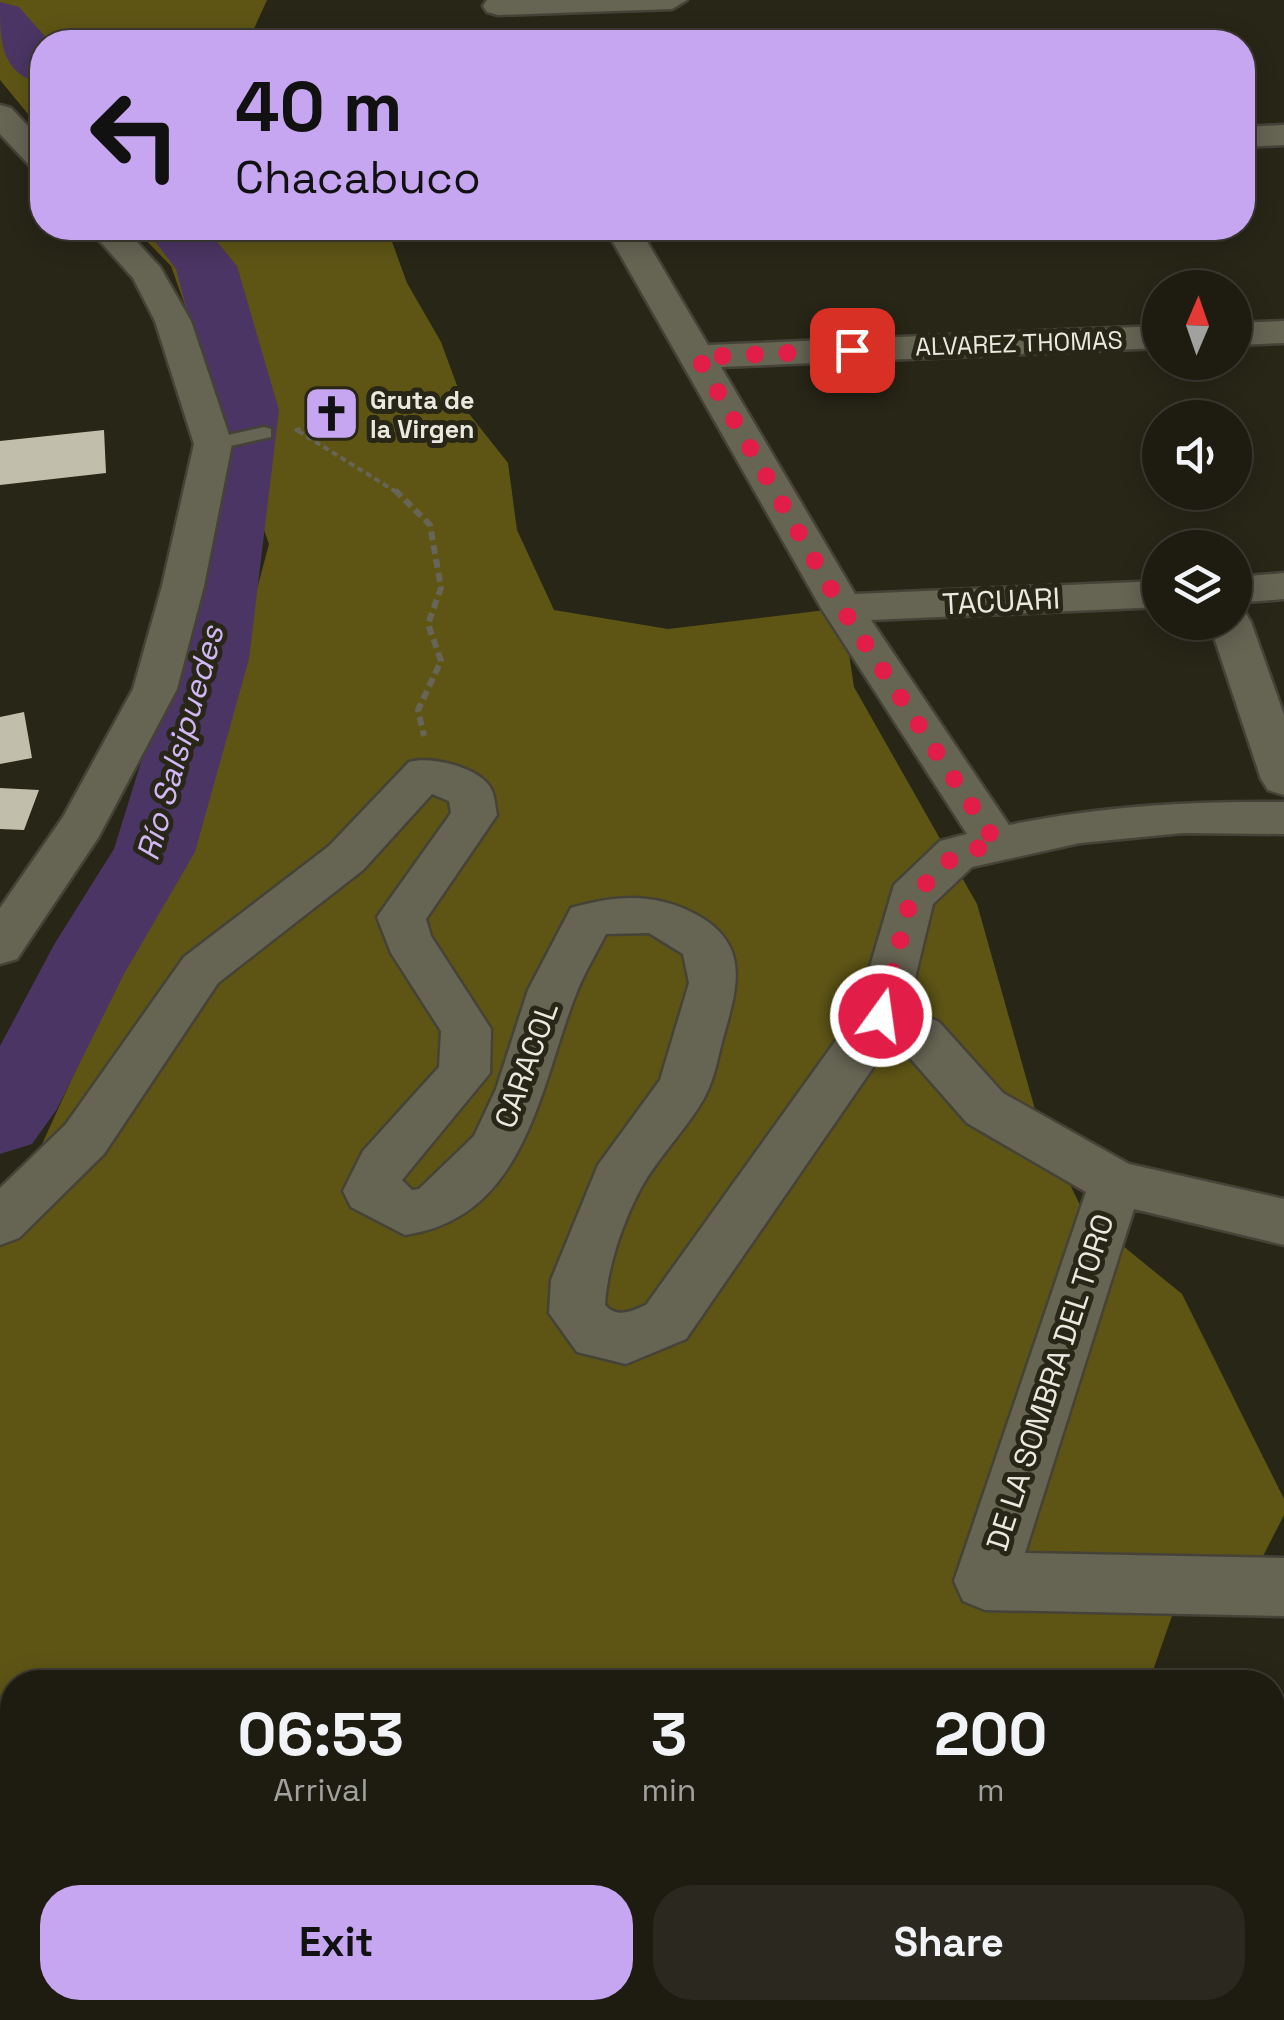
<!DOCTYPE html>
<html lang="en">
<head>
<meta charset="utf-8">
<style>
  :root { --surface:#1e1c11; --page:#2b291f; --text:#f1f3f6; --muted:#a1a19f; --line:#3c3a31; --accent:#c6a6f0 }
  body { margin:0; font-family:"Space Grotesk",sans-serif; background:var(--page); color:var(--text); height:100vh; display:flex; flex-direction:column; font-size:38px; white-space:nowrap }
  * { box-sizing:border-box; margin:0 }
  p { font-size:32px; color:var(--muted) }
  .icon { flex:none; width:55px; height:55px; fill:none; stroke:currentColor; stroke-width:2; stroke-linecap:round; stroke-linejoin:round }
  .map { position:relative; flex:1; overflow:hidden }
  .sheet { position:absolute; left:0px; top:1670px; width:1285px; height:350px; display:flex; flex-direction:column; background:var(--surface); border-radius:40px 40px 0 0; box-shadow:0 5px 25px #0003,0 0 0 2px var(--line) }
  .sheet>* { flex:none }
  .guide { position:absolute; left:30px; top:30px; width:1225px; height:210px; border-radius:40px; box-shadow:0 5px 25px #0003,0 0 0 2px var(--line); background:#c6a6f0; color:#111; overflow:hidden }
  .needle { width:65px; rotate:2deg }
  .controls { position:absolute; left:1142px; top:270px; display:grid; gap:20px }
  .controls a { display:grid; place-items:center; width:110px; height:110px; border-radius:50%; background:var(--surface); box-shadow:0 5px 25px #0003,0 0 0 2px var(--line); font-size:50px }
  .pin { position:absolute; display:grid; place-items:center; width:85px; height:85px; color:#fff; margin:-42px; border-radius:20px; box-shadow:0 5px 15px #0006 }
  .me { position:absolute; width:110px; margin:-55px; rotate:14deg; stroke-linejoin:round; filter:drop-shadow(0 0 8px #0008) }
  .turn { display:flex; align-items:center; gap:35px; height:210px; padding:0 40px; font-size:45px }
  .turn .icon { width:130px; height:130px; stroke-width:2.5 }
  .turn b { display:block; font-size:70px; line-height:85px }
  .eta { display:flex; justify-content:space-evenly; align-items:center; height:170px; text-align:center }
  .eta b { font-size:60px; font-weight:800; line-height:70px }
  .cta { display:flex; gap:20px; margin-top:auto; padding:20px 40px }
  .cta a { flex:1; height:115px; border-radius:40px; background:var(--accent); color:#111; font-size:40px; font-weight:800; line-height:115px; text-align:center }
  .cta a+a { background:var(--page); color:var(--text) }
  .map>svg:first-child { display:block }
  .forest { fill:#5e5515 }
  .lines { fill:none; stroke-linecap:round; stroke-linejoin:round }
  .river { fill:#4b3564; fill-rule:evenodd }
  .building { fill:#c1bfab }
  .service-casing { stroke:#454338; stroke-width:5 }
  .minor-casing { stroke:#454338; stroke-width:5 }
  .path-far1 { stroke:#676558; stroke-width:4; stroke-dasharray:6 4; stroke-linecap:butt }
  .path { stroke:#676558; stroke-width:6; stroke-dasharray:9 5; stroke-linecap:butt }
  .service { fill:#666453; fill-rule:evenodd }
  .minor { fill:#666453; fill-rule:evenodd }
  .route { stroke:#e11d48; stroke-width:18; stroke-dasharray:0 32.4 }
  .labels { text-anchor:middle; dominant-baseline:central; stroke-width:10; stroke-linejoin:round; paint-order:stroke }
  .far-street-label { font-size:25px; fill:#eae9df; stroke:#282617 }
  .far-poi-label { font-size:25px; font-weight:bold; fill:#eae9df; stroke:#282617; text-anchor:start }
  .street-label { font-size:30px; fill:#eae9df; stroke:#282617 }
  .water-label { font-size:32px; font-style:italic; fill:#d1b7f5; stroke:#282617 }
</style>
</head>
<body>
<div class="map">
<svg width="1284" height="2020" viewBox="0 0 1284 2020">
  <rect width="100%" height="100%" fill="#282617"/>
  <!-- forest -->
  <g class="forest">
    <polygon points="0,0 267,0 248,42 42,42 42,131 0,80"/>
    <polygon points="134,228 387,228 407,283 441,342 466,410 508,463 517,530 554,610 668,629 842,608 854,687 977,904 1038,1120 1085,1215 1182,1294 1284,1499 1284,1515 1255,1572 1182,1587 1149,1682 12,1682 12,2008 1132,2008 1133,2020 0,2020 0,1236 203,792 269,544 171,266"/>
  </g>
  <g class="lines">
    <!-- river -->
    <g class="river">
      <path d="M0,2L19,7L50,42H42V83C0,74 0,40 0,2Z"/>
      <polygon points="145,228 206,228 237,266 279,410 249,659 195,852 124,974 57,1109 32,1144 0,1154 0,1046 55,943 114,849 173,659 213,410 176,269"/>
    </g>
  </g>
  <!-- building -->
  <g class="building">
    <polygon points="104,430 106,473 0,485 0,441"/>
    <polygon points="24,712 32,758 0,764 0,717"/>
    <polygon points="0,788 39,790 24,830 0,829"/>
  </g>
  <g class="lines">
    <defs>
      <polygon id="service" points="264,427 271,429 271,437 213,450 203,444 206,440"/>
      <g id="minor">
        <polygon points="487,0 687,0 672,9 498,15 487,12 483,6"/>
        <polygon points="0,105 11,108 42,141 42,169 30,166 0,134"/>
        <polygon points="1284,125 1284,145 1242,147 1242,127"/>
        <polygon points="88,228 124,228 160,267 191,321 232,444 204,586 177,689 98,838 17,959 0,964 0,908 63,817 133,689 162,586 194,444 155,321 133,278"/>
        <path d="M605,228H639L708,345L1160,326V348L721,367L855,594L1160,581V607L871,620L1009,825C1101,806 1190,801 1284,802V834L1183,833L1080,843L972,867L933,904L908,1007L939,1022L1003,1093L1129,1164L1284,1199V1245L1134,1209L1025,1553L1284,1558V1616L985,1610L963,1601L954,1581L1086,1192L967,1123L903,1050L890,1043L686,1339L626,1364L577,1352L549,1313L551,1280L598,1165L660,1080L689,983L683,954L649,933L606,934C597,952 586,970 578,989C540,1082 528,1218 405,1235L351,1207L343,1191L363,1151L439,1067L441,1031L391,953L377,917L451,813L449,801L432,794L363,870L218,983L104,1154L19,1238L0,1245V1188L66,1124L184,957L329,846L409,762C430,756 472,766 487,783C495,791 495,805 497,815L426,919L431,936L491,1029L490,1073L402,1180L412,1190L419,1189L474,1136L496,1089L528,990L571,908C615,895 655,892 697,915C753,946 736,991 722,1042C717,1062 713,1083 703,1100C685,1131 658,1157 641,1188C623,1221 607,1268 605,1305C618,1319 631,1311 646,1305L857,1011L894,885L940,841L967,834L821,608Z"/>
        <polygon points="1284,321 1284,343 1235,345 1235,323"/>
        <polygon points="1284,573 1284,599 1235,603 1235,577"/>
        <polygon points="1235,610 1245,612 1251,622 1284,715 1284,795 1268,790 1261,779 1209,622 1235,622"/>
        <polygon points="1272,1945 1284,1945 1284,2015 1254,2008 1272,2008"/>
        <polygon points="962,2008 1039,2008 1034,2020 957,2020"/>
      </g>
    </defs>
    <!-- service casing -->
    <use href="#service" class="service-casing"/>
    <!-- minor casing -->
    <use href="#minor" class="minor-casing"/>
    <!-- path-far1 -->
    <g class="path-far1">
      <polyline points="295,431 330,415"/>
      <polyline points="298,431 398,493"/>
    </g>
    <!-- path -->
    <polyline class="path" points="395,490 430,525 441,588 428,624 441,661 418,710 424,736"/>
    <!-- service -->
    <use href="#service" class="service"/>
    <!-- minor -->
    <use href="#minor" class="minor"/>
  </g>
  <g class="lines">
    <!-- route -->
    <polyline class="route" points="852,350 698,357 842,608 997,844 957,853 911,898 881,1016"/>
  </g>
  <!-- icons -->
  <defs>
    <symbol id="church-square" viewBox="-11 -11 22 22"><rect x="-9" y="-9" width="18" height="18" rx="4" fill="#c6a6f0" stroke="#282617"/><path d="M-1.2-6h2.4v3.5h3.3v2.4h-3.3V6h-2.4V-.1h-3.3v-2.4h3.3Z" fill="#111"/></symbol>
  </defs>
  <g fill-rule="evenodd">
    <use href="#church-square" x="300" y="382" width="63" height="63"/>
  </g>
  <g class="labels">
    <!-- far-street labels -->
    <g class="far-street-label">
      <text transform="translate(1019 343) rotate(-2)">ALVAREZ THOMAS</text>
    </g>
    <!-- far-poi labels -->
    <g class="far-poi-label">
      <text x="370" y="400">Gruta de<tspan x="370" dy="29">la Virgen</tspan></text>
    </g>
    <!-- street labels -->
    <g class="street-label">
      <text transform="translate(1001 601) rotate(-3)">TACUARI</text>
      <text transform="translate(526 1065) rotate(-70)">CARACOL</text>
      <text transform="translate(1050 1382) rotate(-72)">DE LA SOMBRA DEL TORO</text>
    </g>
    <!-- water labels -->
    <g class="water-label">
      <text transform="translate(180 743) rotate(-74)">Río Salsipuedes</text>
    </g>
  </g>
</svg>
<div class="controls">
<a><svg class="needle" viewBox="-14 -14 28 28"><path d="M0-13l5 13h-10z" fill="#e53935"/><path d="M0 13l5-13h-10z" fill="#a1a19f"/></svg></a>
<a><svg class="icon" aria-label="sound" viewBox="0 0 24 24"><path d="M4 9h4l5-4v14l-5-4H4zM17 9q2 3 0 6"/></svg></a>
<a><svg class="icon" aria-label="layers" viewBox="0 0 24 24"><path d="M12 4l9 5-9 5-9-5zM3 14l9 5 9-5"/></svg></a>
</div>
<div class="pin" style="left:852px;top:350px;background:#d93025"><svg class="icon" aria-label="arrive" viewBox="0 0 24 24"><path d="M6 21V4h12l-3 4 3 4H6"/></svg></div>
<svg class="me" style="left:881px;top:1016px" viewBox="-20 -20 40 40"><circle r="17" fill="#e11d48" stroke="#fff" stroke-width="3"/><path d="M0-11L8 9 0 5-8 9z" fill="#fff"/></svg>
<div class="guide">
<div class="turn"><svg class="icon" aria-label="left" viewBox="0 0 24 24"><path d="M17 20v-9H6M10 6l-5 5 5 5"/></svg><div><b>40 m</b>Chacabuco</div></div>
</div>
<section class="sheet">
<div class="eta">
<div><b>06:53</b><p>Arrival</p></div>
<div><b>3</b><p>min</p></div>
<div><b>200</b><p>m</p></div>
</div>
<div class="cta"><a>Exit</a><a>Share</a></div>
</section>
</div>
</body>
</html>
